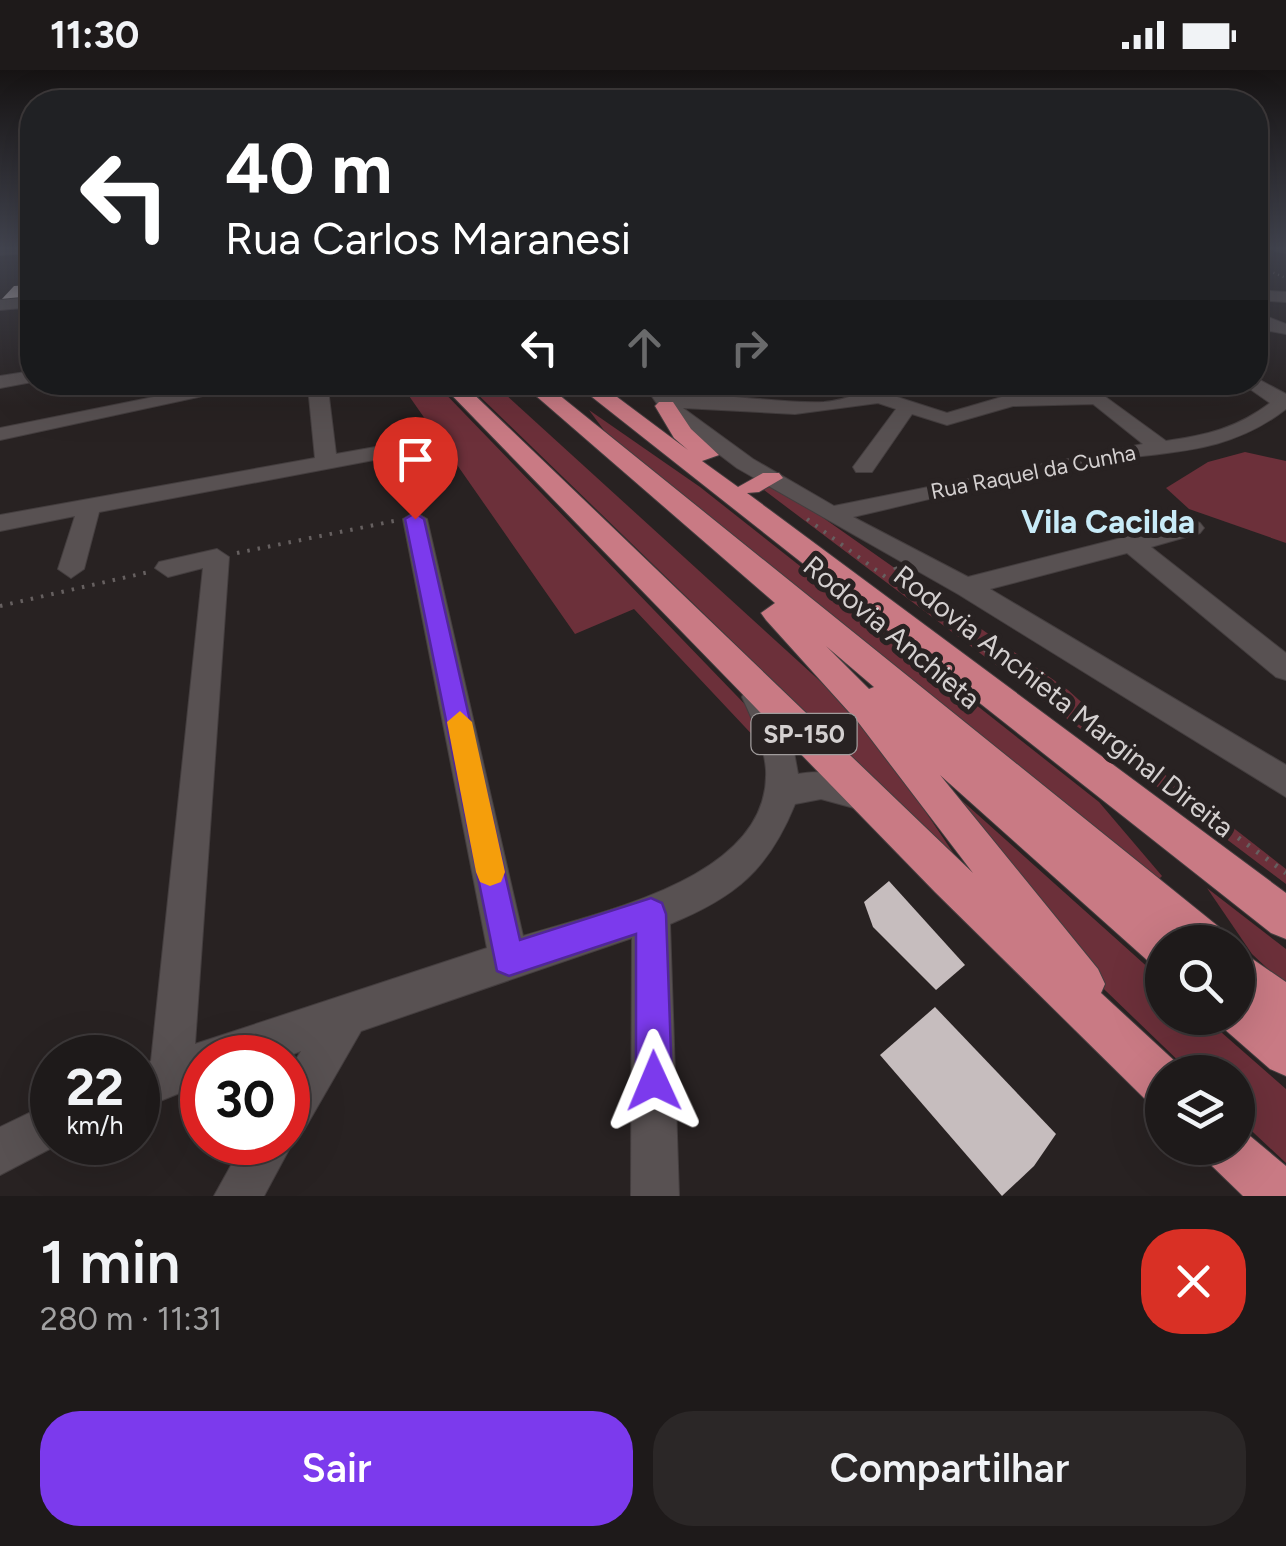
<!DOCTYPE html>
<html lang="pt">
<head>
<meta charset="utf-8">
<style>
  :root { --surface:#1e1a1a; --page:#2b2727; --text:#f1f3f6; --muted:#a1a1a2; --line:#3c3839; --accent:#7c3aed }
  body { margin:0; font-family:Figtree,sans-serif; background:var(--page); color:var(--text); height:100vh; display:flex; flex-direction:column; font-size:38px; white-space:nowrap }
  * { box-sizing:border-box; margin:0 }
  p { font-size:32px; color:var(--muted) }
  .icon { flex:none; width:55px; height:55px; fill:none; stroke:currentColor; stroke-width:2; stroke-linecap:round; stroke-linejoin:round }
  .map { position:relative; height:1126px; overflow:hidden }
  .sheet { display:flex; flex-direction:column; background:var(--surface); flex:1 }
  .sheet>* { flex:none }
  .hud { position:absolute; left:20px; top:20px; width:1248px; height:305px; border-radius:40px; box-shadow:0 10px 40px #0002,0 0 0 2px var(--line); background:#202124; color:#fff; overflow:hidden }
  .tools { position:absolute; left:1145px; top:855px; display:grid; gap:20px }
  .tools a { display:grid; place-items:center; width:110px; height:110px; border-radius:50%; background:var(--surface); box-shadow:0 10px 40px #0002,0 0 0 2px var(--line); font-size:50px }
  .speed { position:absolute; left:30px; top:965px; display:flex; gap:20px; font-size:50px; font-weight:700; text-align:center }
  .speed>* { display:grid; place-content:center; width:130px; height:130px; border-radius:50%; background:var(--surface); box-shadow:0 10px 40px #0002,0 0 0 2px var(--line); line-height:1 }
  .speed small { font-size:25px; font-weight:400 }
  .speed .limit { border:15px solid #d22; background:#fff; color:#111 }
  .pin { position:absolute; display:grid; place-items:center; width:85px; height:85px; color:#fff; margin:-102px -42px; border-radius:50% 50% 50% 0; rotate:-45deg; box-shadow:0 0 10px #0007 }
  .pin .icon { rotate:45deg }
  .me { position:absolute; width:110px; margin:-55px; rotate:359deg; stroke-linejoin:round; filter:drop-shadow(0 0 8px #0008) }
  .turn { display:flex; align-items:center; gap:35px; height:210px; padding:0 40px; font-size:45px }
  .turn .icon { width:130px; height:130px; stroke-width:2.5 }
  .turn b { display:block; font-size:70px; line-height:85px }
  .lanes { display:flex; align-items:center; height:95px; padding:0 40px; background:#0003; justify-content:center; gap:50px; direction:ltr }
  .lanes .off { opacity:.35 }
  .round { display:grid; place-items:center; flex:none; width:105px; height:105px; border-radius:40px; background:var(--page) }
  .summary { display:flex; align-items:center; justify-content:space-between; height:170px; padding:0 40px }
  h1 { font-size:60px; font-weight:600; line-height:75px }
  .primary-button { display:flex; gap:20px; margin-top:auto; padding:20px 40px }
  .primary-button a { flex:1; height:115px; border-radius:40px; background:var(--accent); color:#fff; font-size:40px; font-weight:600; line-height:115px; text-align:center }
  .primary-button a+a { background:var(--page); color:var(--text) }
  .status { display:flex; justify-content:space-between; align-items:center; height:70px; padding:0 50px; background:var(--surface); direction:ltr }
  .status svg { height:28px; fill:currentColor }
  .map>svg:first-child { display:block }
  .green { fill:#6c303a }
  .building { fill:#c6bdbe }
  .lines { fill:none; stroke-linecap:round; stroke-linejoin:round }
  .minor-casing { stroke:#443e3f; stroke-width:2 }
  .highway-casing { stroke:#443e3f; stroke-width:2 }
  .path-far2 { stroke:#666060; stroke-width:2.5; stroke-dasharray:1 4; stroke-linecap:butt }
  .path-far1 { stroke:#666060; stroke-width:4; stroke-dasharray:2.5 8; stroke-linecap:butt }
  .path { stroke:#666060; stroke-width:5; stroke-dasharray:2.5 9; stroke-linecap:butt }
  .minor { fill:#585152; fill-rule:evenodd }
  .highway { fill:#c97a84; fill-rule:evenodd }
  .route { fill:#7c3aed; stroke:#51269a; stroke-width:2.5 }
  .slow { fill:#f59e0b }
  .labels { text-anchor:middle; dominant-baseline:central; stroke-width:10; stroke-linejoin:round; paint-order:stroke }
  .far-street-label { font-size:22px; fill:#d4d0d0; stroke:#282222 }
  .shield { fill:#282222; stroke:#a09c9c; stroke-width:2.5 }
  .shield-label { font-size:25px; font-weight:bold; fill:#d4d0d0 }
  .street-label { font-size:28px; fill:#d4d0d0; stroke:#282222 }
  .quarter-label { font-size:32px; font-weight:bold; fill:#c8ebf8; stroke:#282222 }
</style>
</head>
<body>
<div class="status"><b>11:30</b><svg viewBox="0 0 49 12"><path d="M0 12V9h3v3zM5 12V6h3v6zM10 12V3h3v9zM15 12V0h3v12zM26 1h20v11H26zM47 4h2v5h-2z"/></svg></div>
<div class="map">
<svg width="1286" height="1126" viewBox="0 0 1286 1126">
  <rect width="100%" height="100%" fill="#282222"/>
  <!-- green -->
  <g class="green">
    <polygon points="400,313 435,313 762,652 774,688 634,539 575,564"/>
    <polygon points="466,313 493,313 866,653 958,790"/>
    <polygon points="589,340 700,417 1099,732 1162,806 1157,811 606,363"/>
    <polygon points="1245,382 1286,391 1286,473 1189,439 1166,418 1208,392"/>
    <polygon points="766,416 773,416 805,435 1068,620 1141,686 1286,799 1286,814 764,420"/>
    <polygon points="939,710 1162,910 1162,948 1205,948 1286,1019 1286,1093 1238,1048 1238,1002 1190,1002 1079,895"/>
    <polygon points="1207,818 1286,879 1286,916 1252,884"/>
  </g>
  <!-- building -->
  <g class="building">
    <polygon points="32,215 32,228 1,230 14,216"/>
    <polygon points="889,811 965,895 936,920 873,857 864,832"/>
    <polygon points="935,937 1056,1064 1034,1096 1002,1126 880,985"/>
  </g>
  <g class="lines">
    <defs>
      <g id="minor">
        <polygon points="0,178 32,178 32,183 0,185"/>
        <polygon points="1273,178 1286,178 1286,183 1275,181"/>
        <polygon points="1255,220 1286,222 1286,232 1255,230"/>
        <polygon points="32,227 32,237 0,240 0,230"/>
        <polygon points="1255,242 1286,254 1286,264 1259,259"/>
        <polygon points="32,301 32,312 0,318 0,306"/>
        <path d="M1256,308L1286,324V339C1224,387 1165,380 1091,393C1012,408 932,429 853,447L968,507L1192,450L1200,453L1204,458L1200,463L1151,477L1286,583V610L1276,607L1127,483L990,519L1286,695V727L958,524L737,398L662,341L642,312H661L672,327C721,321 774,334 824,332C854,330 879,312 907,312L894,326L947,343L1012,324L1078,323L1075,318L1085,312L1166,371C1207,365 1237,358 1270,333L1240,312H1255ZM878,333L896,339L853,397L856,402H872L912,344L947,355L1013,336L1093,334L1143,374L834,436L753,389L683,338L795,344Z"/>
        <polygon points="228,312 268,312 0,370 0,358"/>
        <polygon points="802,312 821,312 821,314 812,320"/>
        <polygon points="1155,312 1176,312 1184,321 1168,325"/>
        <polygon points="319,321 329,327 336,384 432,367 442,373 432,379 99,442 84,499 71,508 58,499 75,446 0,461 0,445 315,388 309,327"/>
        <path d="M415,442L427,449L523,866C602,841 771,808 766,700C764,674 753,651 742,627L746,619L757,615L768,619L791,666L798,704C826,699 850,706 877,715L882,726L877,737L865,741L821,729L795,734C768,800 736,827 670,854L679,1126H631L632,868L361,961L304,1060L290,1065L293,1072L264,1126H214L244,1072H288V1003L301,981L283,988H202V1014L138,1040V996L151,991L203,498L168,507L155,498L159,492L217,479L229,487L195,974L487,878L403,449Z"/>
        <polygon points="52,1032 52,1072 63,1072 0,1105 0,1057"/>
      </g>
      <g id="highway">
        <path d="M439,312H461L973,803L858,652L766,550L761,543L775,533L520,312H543L1219,857L1225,872H1162V896L1147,890L940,705L1098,899L1105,914L1101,923L1179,995L1182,1002H1162V1035L1145,1029L935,822ZM826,576L874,617L869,619Z"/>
        <polygon points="573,312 597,312 688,380 674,368 655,336 659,332 673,332 691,359 719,385 702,391 738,417 763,403 779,403 783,408 759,422 747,423 1286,823 1286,869 1271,863"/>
        <polygon points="1238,879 1286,912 1286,1006 1270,999 1222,957 1218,948 1238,948"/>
        <polygon points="1238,1056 1286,1096 1286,1126 1243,1126 1212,1096 1205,1078 1238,1078"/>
      </g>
    </defs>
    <!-- minor casing -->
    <use href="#minor" class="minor-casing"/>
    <!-- highway casing -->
    <use href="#highway" class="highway-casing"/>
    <!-- path-far2 -->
    <polyline class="path-far2" points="1255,195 1286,208"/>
    <!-- path-far1 -->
    <g class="path-far1">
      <polyline points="807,449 1020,606"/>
      <polyline points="237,483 394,451"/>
      <polyline points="895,497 902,516"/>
      <polyline points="0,536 149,502"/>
    </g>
    <!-- path -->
    <polyline class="path" points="1016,604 1286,803"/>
    <!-- minor -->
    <use href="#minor" class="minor"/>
    <!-- highway -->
    <use href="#highway" class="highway"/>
  </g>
  <!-- sky -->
  <linearGradient id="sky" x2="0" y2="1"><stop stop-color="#161313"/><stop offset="0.53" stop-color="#42444f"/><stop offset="1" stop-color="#42444f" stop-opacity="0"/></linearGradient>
  <rect width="1286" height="336" fill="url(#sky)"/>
  <!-- route -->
  <polygon class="route" points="415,443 424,449 520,870 651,828 662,833 666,844 672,1011 666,1024 654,1029 641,1024 636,1011 636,864 509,906 497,901 405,449"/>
  <!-- slow -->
  <polygon class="slow" points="460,641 472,652 505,802 501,812 490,816 480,812 476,802 447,652"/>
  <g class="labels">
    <!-- far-street labels -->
    <g class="far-street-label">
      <text transform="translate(1033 402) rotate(-11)">Rua Raquel da Cunha</text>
    </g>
    <!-- shield labels -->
    <rect class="shield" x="751.5" y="644" width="105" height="40" rx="8"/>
    <g class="shield-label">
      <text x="804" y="664">SP-150</text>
    </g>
    <!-- street labels -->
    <g class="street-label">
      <text transform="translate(892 562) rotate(40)">Rodovia Anchieta</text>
      <text transform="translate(1064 631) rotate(38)">Rodovia Anchieta Marginal Direita</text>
    </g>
    <!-- quarter labels -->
    <g class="quarter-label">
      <text x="1108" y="452">Vila Cacilda</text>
    </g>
  </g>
</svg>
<div class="tools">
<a><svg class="icon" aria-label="search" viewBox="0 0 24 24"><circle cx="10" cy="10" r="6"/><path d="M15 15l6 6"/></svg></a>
<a><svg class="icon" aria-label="layers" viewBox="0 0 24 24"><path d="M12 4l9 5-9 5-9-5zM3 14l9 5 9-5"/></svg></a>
</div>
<div class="speed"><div>22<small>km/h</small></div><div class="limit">30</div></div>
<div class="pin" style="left:415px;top:449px;background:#d93025"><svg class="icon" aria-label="arrive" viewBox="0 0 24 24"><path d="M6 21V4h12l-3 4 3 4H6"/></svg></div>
<svg class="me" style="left:654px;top:1011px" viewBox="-20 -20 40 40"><path d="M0-17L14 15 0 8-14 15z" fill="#7c3aed" stroke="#fff" stroke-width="4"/></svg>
<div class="hud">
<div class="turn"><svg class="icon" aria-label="left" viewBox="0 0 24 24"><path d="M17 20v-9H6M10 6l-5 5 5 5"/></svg><div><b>40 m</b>Rua Carlos Maranesi</div></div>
<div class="lanes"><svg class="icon" aria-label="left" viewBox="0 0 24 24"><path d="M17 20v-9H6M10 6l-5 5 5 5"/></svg><svg class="icon off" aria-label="ahead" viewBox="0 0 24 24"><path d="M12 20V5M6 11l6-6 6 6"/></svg><svg class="icon off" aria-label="right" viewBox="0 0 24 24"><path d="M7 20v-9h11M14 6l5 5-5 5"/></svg></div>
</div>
</div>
<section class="sheet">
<div class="summary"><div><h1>1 min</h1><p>280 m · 11:31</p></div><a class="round" style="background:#d93025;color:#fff"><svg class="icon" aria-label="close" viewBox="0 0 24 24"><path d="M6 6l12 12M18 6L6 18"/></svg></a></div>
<div class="primary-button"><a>Sair</a><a>Compartilhar</a></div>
</section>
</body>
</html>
